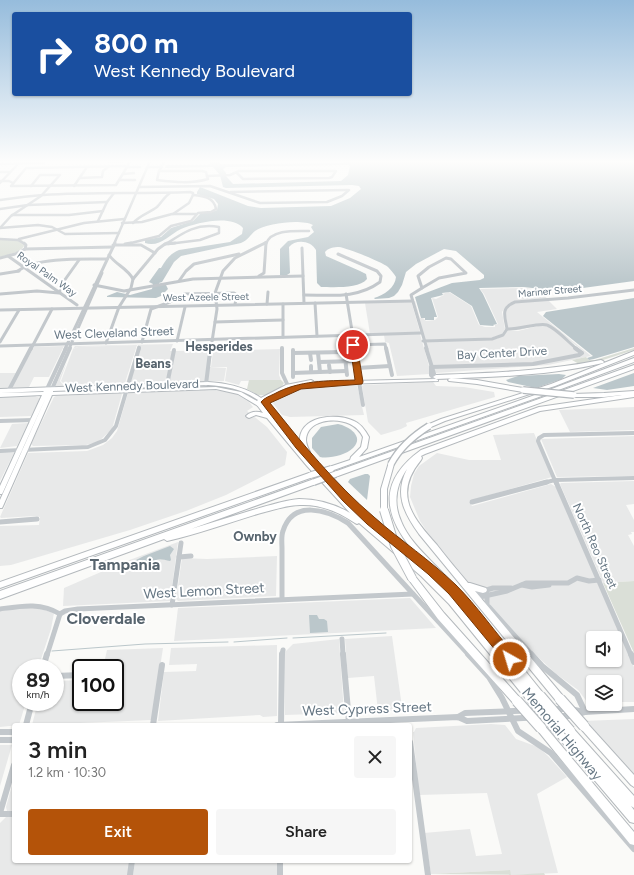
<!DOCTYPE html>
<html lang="en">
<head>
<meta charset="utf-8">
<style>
  :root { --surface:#fff; --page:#f6f6f6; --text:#222; --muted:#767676; --accent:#b45309 }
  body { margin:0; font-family:Figtree,sans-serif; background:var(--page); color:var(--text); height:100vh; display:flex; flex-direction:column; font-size:15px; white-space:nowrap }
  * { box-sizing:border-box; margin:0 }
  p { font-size:13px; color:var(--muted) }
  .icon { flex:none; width:22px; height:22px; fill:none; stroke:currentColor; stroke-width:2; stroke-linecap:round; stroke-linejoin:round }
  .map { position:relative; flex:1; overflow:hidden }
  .panel { position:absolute; left:12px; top:723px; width:400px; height:140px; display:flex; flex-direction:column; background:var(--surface); border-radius:4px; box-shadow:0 1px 3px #0004 }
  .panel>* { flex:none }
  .banner { position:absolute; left:12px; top:12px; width:400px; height:84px; border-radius:4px; box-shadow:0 1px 3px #0004; background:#1a4fa0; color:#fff; overflow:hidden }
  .buttons { position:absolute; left:586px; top:631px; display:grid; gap:8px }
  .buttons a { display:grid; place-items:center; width:36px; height:36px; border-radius:4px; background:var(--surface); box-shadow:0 1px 3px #0004; font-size:20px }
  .speed { position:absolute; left:12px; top:659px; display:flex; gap:8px; font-size:20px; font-weight:700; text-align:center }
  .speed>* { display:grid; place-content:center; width:52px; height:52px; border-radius:50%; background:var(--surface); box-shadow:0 1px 3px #0004; line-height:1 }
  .speed small { font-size:10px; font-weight:400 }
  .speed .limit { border:2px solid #111; border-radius:6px; background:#fff; color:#111 }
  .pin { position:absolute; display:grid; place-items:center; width:34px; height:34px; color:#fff; margin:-17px; border:2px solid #fff; border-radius:50%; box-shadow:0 1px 4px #0007 }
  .me { position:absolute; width:44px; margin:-22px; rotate:321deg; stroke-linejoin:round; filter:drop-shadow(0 0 3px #0008) }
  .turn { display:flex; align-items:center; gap:14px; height:84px; padding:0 16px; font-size:18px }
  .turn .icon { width:52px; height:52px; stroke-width:2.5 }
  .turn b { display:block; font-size:28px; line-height:34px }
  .round { display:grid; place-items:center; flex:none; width:42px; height:42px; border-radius:4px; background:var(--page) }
  .head { display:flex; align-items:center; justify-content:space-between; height:68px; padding:0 16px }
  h1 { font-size:24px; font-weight:600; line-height:30px }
  .action { display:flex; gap:8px; margin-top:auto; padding:8px 16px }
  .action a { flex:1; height:46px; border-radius:4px; background:var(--accent); color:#fff; font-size:16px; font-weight:600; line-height:46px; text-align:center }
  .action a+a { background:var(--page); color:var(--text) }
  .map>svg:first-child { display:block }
  .built { fill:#e8e9e9; fill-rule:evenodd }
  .green { fill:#dadfd7 }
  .water { fill:#bbc7cb; fill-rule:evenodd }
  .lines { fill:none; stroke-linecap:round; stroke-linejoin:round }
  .stream { stroke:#bbc7cb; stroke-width:1 }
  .major-casing { stroke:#b5babe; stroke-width:2 }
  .highway-casing { stroke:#b4b9bd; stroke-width:2 }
  .minor-far4 { stroke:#c3c8cc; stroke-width:2.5 }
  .minor-far3 { stroke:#c3c8cc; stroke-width:3 }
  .minor-far2 { stroke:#c3c8cc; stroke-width:4 }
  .minor-far1 { stroke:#c3c8cc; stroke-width:5 }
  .minor { stroke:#c3c8cc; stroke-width:6 }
  .major { fill:#fff; fill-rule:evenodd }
  .highway { fill:#fff; fill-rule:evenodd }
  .highway-bridge-far2-casing { stroke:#b4b9bd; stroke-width:8; stroke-linecap:butt }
  .highway-bridge-far1-casing { stroke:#b4b9bd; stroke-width:10; stroke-linecap:butt }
  .highway-bridge-casing { stroke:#b4b9bd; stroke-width:12; stroke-linecap:butt }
  .highway-bridge-far2 { stroke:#fff; stroke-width:5.5 }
  .highway-bridge-far1 { stroke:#fff; stroke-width:8 }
  .highway-bridge { stroke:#fff; stroke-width:10 }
  .route { fill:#b45309; stroke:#753606 }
  .labels { text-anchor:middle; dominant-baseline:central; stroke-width:4; stroke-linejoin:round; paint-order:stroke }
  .far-street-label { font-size:10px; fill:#657683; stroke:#fff }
  .street-label { font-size:12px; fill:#657683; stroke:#fff }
  .neighbourhood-label { font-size:13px; font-weight:bold; fill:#57646e; stroke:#fff }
  .near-street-label { font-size:14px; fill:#657683; stroke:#fff }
  .near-neighbourhood-label { font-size:16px; font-weight:bold; fill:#57646e; stroke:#fff }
</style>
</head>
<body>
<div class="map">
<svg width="634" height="875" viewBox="0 0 634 875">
  <rect width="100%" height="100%" fill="#fafaf8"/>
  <!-- built -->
  <g class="built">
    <polygon points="523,288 542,290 547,299 519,300 507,305 502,312 505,329 502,334 491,338 424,340 413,301 415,301 420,318 423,318 426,321 435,320 438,317 432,298 436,299 444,295 442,294 449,292 471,306 479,325 485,327 495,327 495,325 498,324 484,294 480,289"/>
    <polygon points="548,300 557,309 537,312 591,356 548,365 436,373 433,368 534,365 580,356 583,351 552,327 541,324 520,330 508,329 505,312 509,306 516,303"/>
    <polygon points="411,301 420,332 370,334 365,303"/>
    <polygon points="542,325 550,327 581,353 533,363 432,366 425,342 497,339 508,330 518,331"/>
    <polygon points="420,334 429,366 430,374 397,376 389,343 385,342 384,335"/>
    <polygon points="173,344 170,351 173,351 166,383 130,385 140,345 138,346 127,385 55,387 67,362 60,381 64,386 126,383 138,345 78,347 73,349 75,346"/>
    <polygon points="137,345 125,383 65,385 61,381 73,349 78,347"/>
    <polygon points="64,346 49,377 34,377 29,387 11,388 34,347"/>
    <polygon points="280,349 279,375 281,380 244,381 241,381 239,385 225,381 227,367 211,367 213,351"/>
    <polygon points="219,350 212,351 210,367 226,368 224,381 169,383 175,351"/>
    <polygon points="0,373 17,373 8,389 0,389"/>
    <polygon points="433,382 436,386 464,387 494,392 495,397 406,423 407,426 401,429 381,435 368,422 362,386 364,385"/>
    <polygon points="357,385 364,415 290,417 282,415 272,402 284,394 300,388 311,386"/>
    <polygon points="204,390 224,391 236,394 249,402 253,407 247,411 267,427 287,452 285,465 226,495 186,511 130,530 11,565 0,566 0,526 39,525 40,517 35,516 1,518 0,517 28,453 87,451 103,445 112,438 117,431 128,393"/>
    <polygon points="121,393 122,394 112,429 98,442 86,445 33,446 31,444 54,397 56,396"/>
    <polygon points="35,396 40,398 31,416 0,417 0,397"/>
    <polygon points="634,407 634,430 570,432 559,410"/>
    <polygon points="28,423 17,446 0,448 12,424"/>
    <path d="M534,433L552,477L469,501L472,506L551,484L556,487L634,667V702H615V682H593V703H588L578,690L555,673L521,641L468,582L428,533L420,521L410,497L411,486L414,474L419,466L437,453L469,460H501L493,435ZM593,638H615V660H593Z"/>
    <polygon points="634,436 634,476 557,477 541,439"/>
    <polygon points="0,452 14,453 0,481"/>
    <polygon points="634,481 634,504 626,505 634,520 634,532 631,532 632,534 628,535 634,546 634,581 603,583 560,484 561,483"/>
    <polygon points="178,542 170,601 63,606 64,588 124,562"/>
    <polygon points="277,556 276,596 178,601 176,599 182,558 207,559"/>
    <polygon points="410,598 436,628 174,641 178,608"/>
    <polygon points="28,607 41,609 54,613 51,629 38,668 21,668 21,702 26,702 19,725 0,727 0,611"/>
    <polygon points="392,636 402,707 399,711 378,711 374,676 348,678 345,639"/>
    <polygon points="339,639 344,713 285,715 285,652 293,644"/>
    <polygon points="277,645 277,716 263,717 260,715 158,721 164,672 196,671 197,664 169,665 171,648"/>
    <polygon points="163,648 152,720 32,725 38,702 55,702 55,681 81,680 81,702 115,702 115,668 103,668 107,650"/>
    <polygon points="634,719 634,776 583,721"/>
    <polygon points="491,724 505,725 516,739 538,747 548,756 567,777 537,794 558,873 511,875 509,870 431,874 424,833 470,829 476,856 502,854 487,793 419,795 413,732 414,732 416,728"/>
    <polygon points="0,745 12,745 0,786"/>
    <polygon points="14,778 14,812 7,811 6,807"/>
    <polygon points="6,817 14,817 14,861 130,861 128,875 0,875 0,823"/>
    <polygon points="135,861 277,861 277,875 133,875"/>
  </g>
  <!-- green -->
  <g class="green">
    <polygon points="10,239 22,240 25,245 20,251 0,257 0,240"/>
    <polygon points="634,348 634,350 603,360 579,364 572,360 586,357 589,360 595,360"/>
    <path d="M249,380H281L284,383C281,390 266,397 259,395C255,394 251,391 247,389Z"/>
    <polygon points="634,581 634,653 603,583"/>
    <polygon points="510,870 511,875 544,873 545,875 431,874"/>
  </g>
  <!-- water -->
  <g class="water">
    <path d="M210,161H216L221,164L341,163L349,161H634V281L561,291L523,287L479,288L483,294L497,324L493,325L494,326L480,325L472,306L450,292L442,293L443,295L431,298L437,317H434V320H425V318H421L415,297L452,283L480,280L484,278V275L456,251L444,249L416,264L406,272L402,285L398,292L394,296L389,298L375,299L374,298C384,295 395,288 396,277C394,274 391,270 388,267C382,262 347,248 339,247C334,247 328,248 325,252L326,256L360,271L366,274L367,279C359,289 333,287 321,287L317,283L316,250C311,240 295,239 289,247L290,273L287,275H280V249L288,241L308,237L314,232L311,227L313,225C301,219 267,223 255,231C250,235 248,240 241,243L181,256L174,262L162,282L159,283V285H166L168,289L161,296L156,298L107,297V296L117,292L130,295L152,289L153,284L149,282L159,268H161C166,259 170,254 179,250L230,242L242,234L243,228C231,214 196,223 181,229C169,235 159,248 145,243V240L161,237L171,228L193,221L201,213L212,212L217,210L218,204L214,199L197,194V192L200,187L248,206L261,208L331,206L350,198L361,189L359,186L352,185L226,188L223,187L220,175L213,167L165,168L166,165H208L210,164ZM348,165L350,166L348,175L341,181L233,184L226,176V173L223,169L226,167Z"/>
    <polygon points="634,298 634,347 594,359 589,360 587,358 593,356 543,316 546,312"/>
    <polygon points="634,373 634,386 607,390 593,388"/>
    <polygon points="559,374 566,375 562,379 536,388 508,382 506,380 518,376"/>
    <path d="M338,424C348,426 365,436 353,448C346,455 329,459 320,457L312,448V438L321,427Z"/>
    <polygon points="365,474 368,474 370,476 367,500 348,482 350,479"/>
    <path d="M170,546L174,549L170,555L171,560L170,561C163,560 157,557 153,563L134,564L133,562L128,566L126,565L144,556Z"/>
    <polygon points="309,615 317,615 319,619 324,619 327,621 328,632 310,633"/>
  </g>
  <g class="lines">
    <!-- stream -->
    <g class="stream">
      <polyline points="293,638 386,633"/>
      <polyline points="234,642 287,638"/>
      <polyline points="52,651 145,644 228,642"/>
    </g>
    <defs>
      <path id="major" d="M436,379L438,380V381L310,385L291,391L268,403L279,415V417H275L264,405L260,407L258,406L238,394L216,389L52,395L3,506L2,508H0V500L47,395L3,492L2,494H0V486L42,395L0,397V393L43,392L44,391L0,393V389L208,382C227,383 245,387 261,398L286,385L311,380L313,381L311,382ZM307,383L287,389L264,400L289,387ZM208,385C226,386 242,389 258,400L257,401L241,392L216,387L53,392V391Z"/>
      <g id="highway">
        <polygon points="634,351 634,355 555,386 445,421 431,427 427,427 426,426 427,425 441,419 551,384"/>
        <path d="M634,358V362L553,392L331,471H329L328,469L329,467L350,460L351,457L361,447L363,437C360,431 356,427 350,424C335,417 307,420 306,440C306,444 308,448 310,452L309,453L360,507L411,548C381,511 381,479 421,450L539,407L622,395L604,397H574L572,396L571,395L572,394L604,393L634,391V397L540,411L425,454L421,456L422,458L421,460C393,494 412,517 437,545C447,558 458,571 468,583H470L486,588L487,590L486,592L483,593L475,591L563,696L564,699L563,702L560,703L557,702L419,534C404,513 394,494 407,469C396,485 393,503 401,521C410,544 433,561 449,580C482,616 512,655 543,693L544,696L543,699L540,700L537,699L533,695L534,697L533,700L530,701L527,700L449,604L421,576L359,523L357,524L355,523C339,512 320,504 300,505C287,505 274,510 261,513C230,522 199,534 167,541L164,539L0,599V591L314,479L316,480L317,482L316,484L191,529C215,522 239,514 263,507C274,504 287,500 299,499C316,499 335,504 350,513L307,466L267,418L256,415L249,418L247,417L246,416C251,411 257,411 263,413L257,405L258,404H262L284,430L274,416L277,414L279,415L300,443C297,416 336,412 354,421C361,424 365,430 369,437L367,448L359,457L549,390ZM359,513L431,574L435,575L467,612L523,682L455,598L427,572L367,523Z"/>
        <path d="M601,360L603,361L604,362L603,363C548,376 492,377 436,379L433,377L436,375C491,373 546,371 601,360Z"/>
        <polygon points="634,365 634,369 338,476 334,476 333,474 334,472"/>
        <polygon points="451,378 477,380 523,388 526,390 523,392 477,384 449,381 448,380 449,379"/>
        <polygon points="389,462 393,462 394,464 387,489 387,510 386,512 384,513 382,512 381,510 381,489"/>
        <polygon points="309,473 313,473 314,475 313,477 0,588 0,582"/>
        <polygon points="412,575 415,576 444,613 520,698 521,701 520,704 517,705 514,704 438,619 409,580 408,578 409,576"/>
        <polygon points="584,721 587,723 634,775 634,787 631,785 581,729 579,726 581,723"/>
        <polygon points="541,723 544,725 634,832 634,845 630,844 538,731 536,728 538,725"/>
        <polygon points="570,726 573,728 634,796 634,808 631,806 634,810 634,823 630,822 556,735 554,732 556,729 559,727 562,729 567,734 565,731 567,728"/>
      </g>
    </defs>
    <!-- major casing -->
    <use href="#major" class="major-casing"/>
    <!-- highway casing -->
    <use href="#highway" class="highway-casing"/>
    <!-- minor-far4 -->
    <g class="minor-far4">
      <path d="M165,161L159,171L157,180C174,182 191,184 208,179L207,176"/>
      <polyline points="109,162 128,161"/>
      <polyline points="0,164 44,163"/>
      <polygon points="125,166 127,167 116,185 11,186 26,168"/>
      <polyline points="127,167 140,167"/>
      <polyline points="127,167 130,161"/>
      <polyline points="148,167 162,167"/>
      <polyline points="159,171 202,171 206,172 207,176"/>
      <polyline points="0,172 10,172"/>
      <polyline points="123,174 134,173"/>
      <polyline points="207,176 230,175 239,171 336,171 332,177 329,178 243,179 237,173"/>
      <polyline points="80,178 102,177 103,171 108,167"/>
      <polyline points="120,180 135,180"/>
      <polyline points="0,181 9,181 13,183"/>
      <polyline points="0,183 19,163"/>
      <polyline points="74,186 87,167"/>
      <polyline points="139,187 210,186 260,203 327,202 342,196 349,190"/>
      <polyline points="231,192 348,190"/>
      <path d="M0,200C14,198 28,196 43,195C92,192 141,194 190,192L193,193V195"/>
      <polyline points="0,209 28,205 107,202"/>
      <polyline points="173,214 189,203 193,195"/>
      <polyline points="12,215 69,215 103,211"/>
      <polyline points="98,221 107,202 114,193"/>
      <polyline points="122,223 142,222 172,214 196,214"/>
      <path d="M133,223C140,215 149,213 157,207C162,202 164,197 170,193"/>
      <polyline points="0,228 38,225 52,227 65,234 119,233"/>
      <polyline points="0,228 11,216 41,196 60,175 40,175 31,186"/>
      <polyline points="0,239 18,240 25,244"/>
      <polyline points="19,239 84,223 124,219"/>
      <polyline points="114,244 150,161"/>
      <path d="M127,244L159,236L171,226L191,221L198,213L211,212L216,209C214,197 203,196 193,195"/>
      <path d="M166,244C184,232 197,223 219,227V233L200,240L168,244"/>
      <polyline points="264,244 266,242"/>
      <path d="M266,244C271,229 296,231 309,231"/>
    </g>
    <!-- minor-far3 -->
    <g class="minor-far3">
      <polyline points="24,243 26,245 25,249"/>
      <polyline points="167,243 165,244 175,243"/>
      <polyline points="125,244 131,243"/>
      <polyline points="113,245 141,245 155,253"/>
      <polyline points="302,248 304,303"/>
      <polyline points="25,249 113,247"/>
      <path d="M109,255C116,265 127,268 133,279"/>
      <polyline points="8,256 77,305"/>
      <polyline points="0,258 15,254 25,249"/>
      <polygon points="446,258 451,259 466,273 439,278 422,288 418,276 429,267"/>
      <path d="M18,271C36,257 84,259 107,259"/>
      <polyline points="0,274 19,271"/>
      <polyline points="259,276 264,273 266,243"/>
      <polyline points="179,281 186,271 194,264 239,254"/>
      <polyline points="94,285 124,291 193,279 303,276"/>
      <polyline points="422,288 411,295 427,349"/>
      <polyline points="0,294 37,291 59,293 64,281 79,260"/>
      <polyline points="346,294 353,337"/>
      <path d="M304,295C331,295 357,299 380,282L381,276L377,271L338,254"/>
      <polyline points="315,303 317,336"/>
      <polyline points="267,304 268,292"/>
      <polyline points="283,304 283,337"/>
      <polyline points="0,310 412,301"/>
      <polyline points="215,322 283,320"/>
      <path d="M507,329C519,330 539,322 547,325C556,328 569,343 577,349"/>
      <polyline points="177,341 185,307"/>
      <path d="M423,341L492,339L503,335L507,329C505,316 500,308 515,302L568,298L634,290"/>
      <polyline points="0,342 19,310"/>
      <polyline points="142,342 151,309 170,302 184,294 234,293 237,295 235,304"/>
      <polyline points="353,342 354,349"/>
      <polyline points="106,343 119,307 131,288 133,279 158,249 165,244"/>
      <polyline points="353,345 385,344 386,349"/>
      <polyline points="0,346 421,333"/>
      <polyline points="211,348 217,309 215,293 223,271 235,258 265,243"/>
      <polyline points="31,349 52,309"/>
      <polyline points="65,349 115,243"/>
      <polyline points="69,349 102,273"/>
      <polyline points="139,349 139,347"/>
    </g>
    <!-- minor-far2 -->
    <g class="minor-far2">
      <polyline points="282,348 282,373 288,386"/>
      <polyline points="344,348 347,375"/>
      <polyline points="354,348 358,379"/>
      <polyline points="386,348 392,375"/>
      <polyline points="426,348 436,380"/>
      <polyline points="293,350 293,377"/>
      <polyline points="293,353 344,352"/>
      <polyline points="310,353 311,360"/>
      <polyline points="318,353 320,372"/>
      <polyline points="319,362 356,361"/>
      <polyline points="329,365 330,372"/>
      <polyline points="311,366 311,372"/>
      <polyline points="431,367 533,364 579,355 582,353 575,348"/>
      <polyline points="431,367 431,375 436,380"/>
      <polyline points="357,368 390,366"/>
      <polyline points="293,373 346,371"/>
      <polyline points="359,382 363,405"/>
      <polyline points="206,384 210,352"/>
      <polyline points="167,385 174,350"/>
      <polyline points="47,389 66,348"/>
      <polyline points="52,389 70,348"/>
      <polyline points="9,390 31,348"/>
      <polyline points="0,421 33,420"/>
      <polyline points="0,451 88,447 105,440 116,426 139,348"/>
      <polyline points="543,483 555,480 634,478"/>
      <polyline points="556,483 538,441 539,438 544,435 634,433"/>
    </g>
    <!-- minor-far1 -->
    <g class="minor-far1">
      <polyline points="556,482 631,655"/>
      <polyline points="472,502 547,482"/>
      <polyline points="0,522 37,519"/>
      <polyline points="179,557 191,556"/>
      <polyline points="522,585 532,587 549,585"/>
      <polyline points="487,594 487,605"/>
      <polyline points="479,596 477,593 493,588 511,588"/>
      <polyline points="480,597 507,591 526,583 568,583 577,578 589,581 599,580"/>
      <path d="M282,599C282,582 282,566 282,549C282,543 281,536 283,531C293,499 327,510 348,523L469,655"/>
      <polyline points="172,605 181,543"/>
      <polyline points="489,607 532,655"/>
      <path d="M0,609C21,606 41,602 60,614"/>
      <polyline points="60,614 65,611 78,609 413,594"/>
      <polyline points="342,639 343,655"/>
      <polyline points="47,655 60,614"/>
      <polyline points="282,655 283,650"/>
    </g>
    <!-- minor -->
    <g class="minor">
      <polyline points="343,654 349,722"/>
      <polyline points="468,654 489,677 502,698 518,731 551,753 634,849"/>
      <polyline points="531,654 542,666 577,695 585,712"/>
      <polyline points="631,654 634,662"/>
      <polyline points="43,668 47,654"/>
      <polyline points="55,676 81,675"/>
      <polyline points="554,709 570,709 584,712"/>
      <polyline points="559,716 573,716 585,712 634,709"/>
      <polyline points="458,717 465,713 539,710"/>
      <polyline points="26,725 32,702"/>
      <polyline points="153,725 162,665"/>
      <polyline points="277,725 458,717 467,721 544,717"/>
      <polyline points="281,725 282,654"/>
      <polyline points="0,732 14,732"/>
      <polyline points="0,740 14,740"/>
      <polyline points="410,742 428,875"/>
      <polyline points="0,813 14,765"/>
      <polyline points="0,814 14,814"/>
      <polyline points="280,861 280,875"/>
      <polyline points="130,875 132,861"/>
    </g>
    <!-- major -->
    <use href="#major" class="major"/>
    <!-- highway -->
    <use href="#highway" class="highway"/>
    <defs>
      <g id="highway-bridge-far2">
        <polyline points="523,390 574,395"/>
        <path d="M391,464C400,447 413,436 429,426"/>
        <polyline points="311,475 331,469"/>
        <polyline points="314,482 336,474"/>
      </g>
      <polyline id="highway-bridge-far1" points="384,510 395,546 412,578"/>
      <g id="highway-bridge">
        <polyline points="540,696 570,731"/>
        <polyline points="530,697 559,732"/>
        <polyline points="560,699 584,726"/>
        <polyline points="517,701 541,728"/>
      </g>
    </defs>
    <!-- highway-bridge-far2 casing -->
    <use href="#highway-bridge-far2" class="highway-bridge-far2-casing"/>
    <!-- highway-bridge-far1 casing -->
    <use href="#highway-bridge-far1" class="highway-bridge-far1-casing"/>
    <!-- highway-bridge casing -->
    <use href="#highway-bridge" class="highway-bridge-casing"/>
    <!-- highway-bridge-far2 -->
    <use href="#highway-bridge-far2" class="highway-bridge-far2"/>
    <!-- highway-bridge-far1 -->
    <use href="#highway-bridge-far1" class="highway-bridge-far1"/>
    <!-- highway-bridge -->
    <use href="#highway-bridge" class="highway-bridge"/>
  </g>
  <!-- sky -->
  <linearGradient id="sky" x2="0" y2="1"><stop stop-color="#96bcdc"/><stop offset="0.57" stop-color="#fdfdfc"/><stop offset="1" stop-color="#fdfdfc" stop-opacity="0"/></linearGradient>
  <rect width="634" height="284" fill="url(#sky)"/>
  <!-- route -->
  <path class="route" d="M351,343H353L357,345L363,382L362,384L301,389L270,403C302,443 335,484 374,517C401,541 430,560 456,585C477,606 495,632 514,654L516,659L514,663L510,665L506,663L449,594L428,574L367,524L343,501L296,448L261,402C264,398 270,396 274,394C300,380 326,381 355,380L350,345Z"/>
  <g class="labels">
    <!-- far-street labels -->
    <g class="far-street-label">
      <text transform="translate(47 274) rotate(35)">Royal Palm Way</text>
      <text transform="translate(550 291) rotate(-5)">Mariner Street</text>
      <text transform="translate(206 297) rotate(-1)">West Azeele Street</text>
    </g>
    <!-- street labels -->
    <g class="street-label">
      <text transform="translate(114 333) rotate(-2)">West Cleveland Street</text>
      <text transform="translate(502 353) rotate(-3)">Bay Center Drive</text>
      <text transform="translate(132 386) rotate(-2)">West Kennedy Boulevard</text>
      <text transform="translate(595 546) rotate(66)">North Reo Street</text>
    </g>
    <!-- neighbourhood labels -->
    <g class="neighbourhood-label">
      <text x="219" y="346">Hesperides</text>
      <text x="153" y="363">Beans</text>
      <text x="255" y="536">Ownby</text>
    </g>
    <!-- near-street labels -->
    <g class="near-street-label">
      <text transform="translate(204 591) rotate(-3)">West Lemon Street</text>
      <text transform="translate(367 709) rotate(-2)">West Cypress Street</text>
      <text transform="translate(562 734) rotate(50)">Memorial Highway</text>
    </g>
    <!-- near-neighbourhood labels -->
    <g class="near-neighbourhood-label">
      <text x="125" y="564">Tampania</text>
      <text x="106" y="618">Cloverdale</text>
    </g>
  </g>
</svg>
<div class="buttons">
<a><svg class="icon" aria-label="sound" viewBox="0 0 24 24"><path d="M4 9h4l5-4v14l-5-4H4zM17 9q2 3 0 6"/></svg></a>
<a><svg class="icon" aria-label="layers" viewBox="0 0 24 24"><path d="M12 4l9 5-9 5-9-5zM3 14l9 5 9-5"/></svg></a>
</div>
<div class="speed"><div>89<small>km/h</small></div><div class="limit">100</div></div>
<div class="pin" style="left:353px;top:345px;background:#d93025"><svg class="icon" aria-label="arrive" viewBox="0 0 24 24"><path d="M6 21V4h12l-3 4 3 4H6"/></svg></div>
<svg class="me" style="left:510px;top:659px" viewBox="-20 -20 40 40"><circle r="17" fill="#b45309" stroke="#fff" stroke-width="3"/><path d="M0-11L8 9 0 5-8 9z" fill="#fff"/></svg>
<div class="banner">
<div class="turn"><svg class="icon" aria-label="right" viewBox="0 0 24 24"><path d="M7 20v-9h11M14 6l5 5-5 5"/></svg><div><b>800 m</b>West Kennedy Boulevard</div></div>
</div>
<section class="panel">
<div class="head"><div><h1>3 min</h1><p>1.2 km · 10:30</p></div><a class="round"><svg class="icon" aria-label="close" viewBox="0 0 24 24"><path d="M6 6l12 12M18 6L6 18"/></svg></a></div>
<div class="action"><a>Exit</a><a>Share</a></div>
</section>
</div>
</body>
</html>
